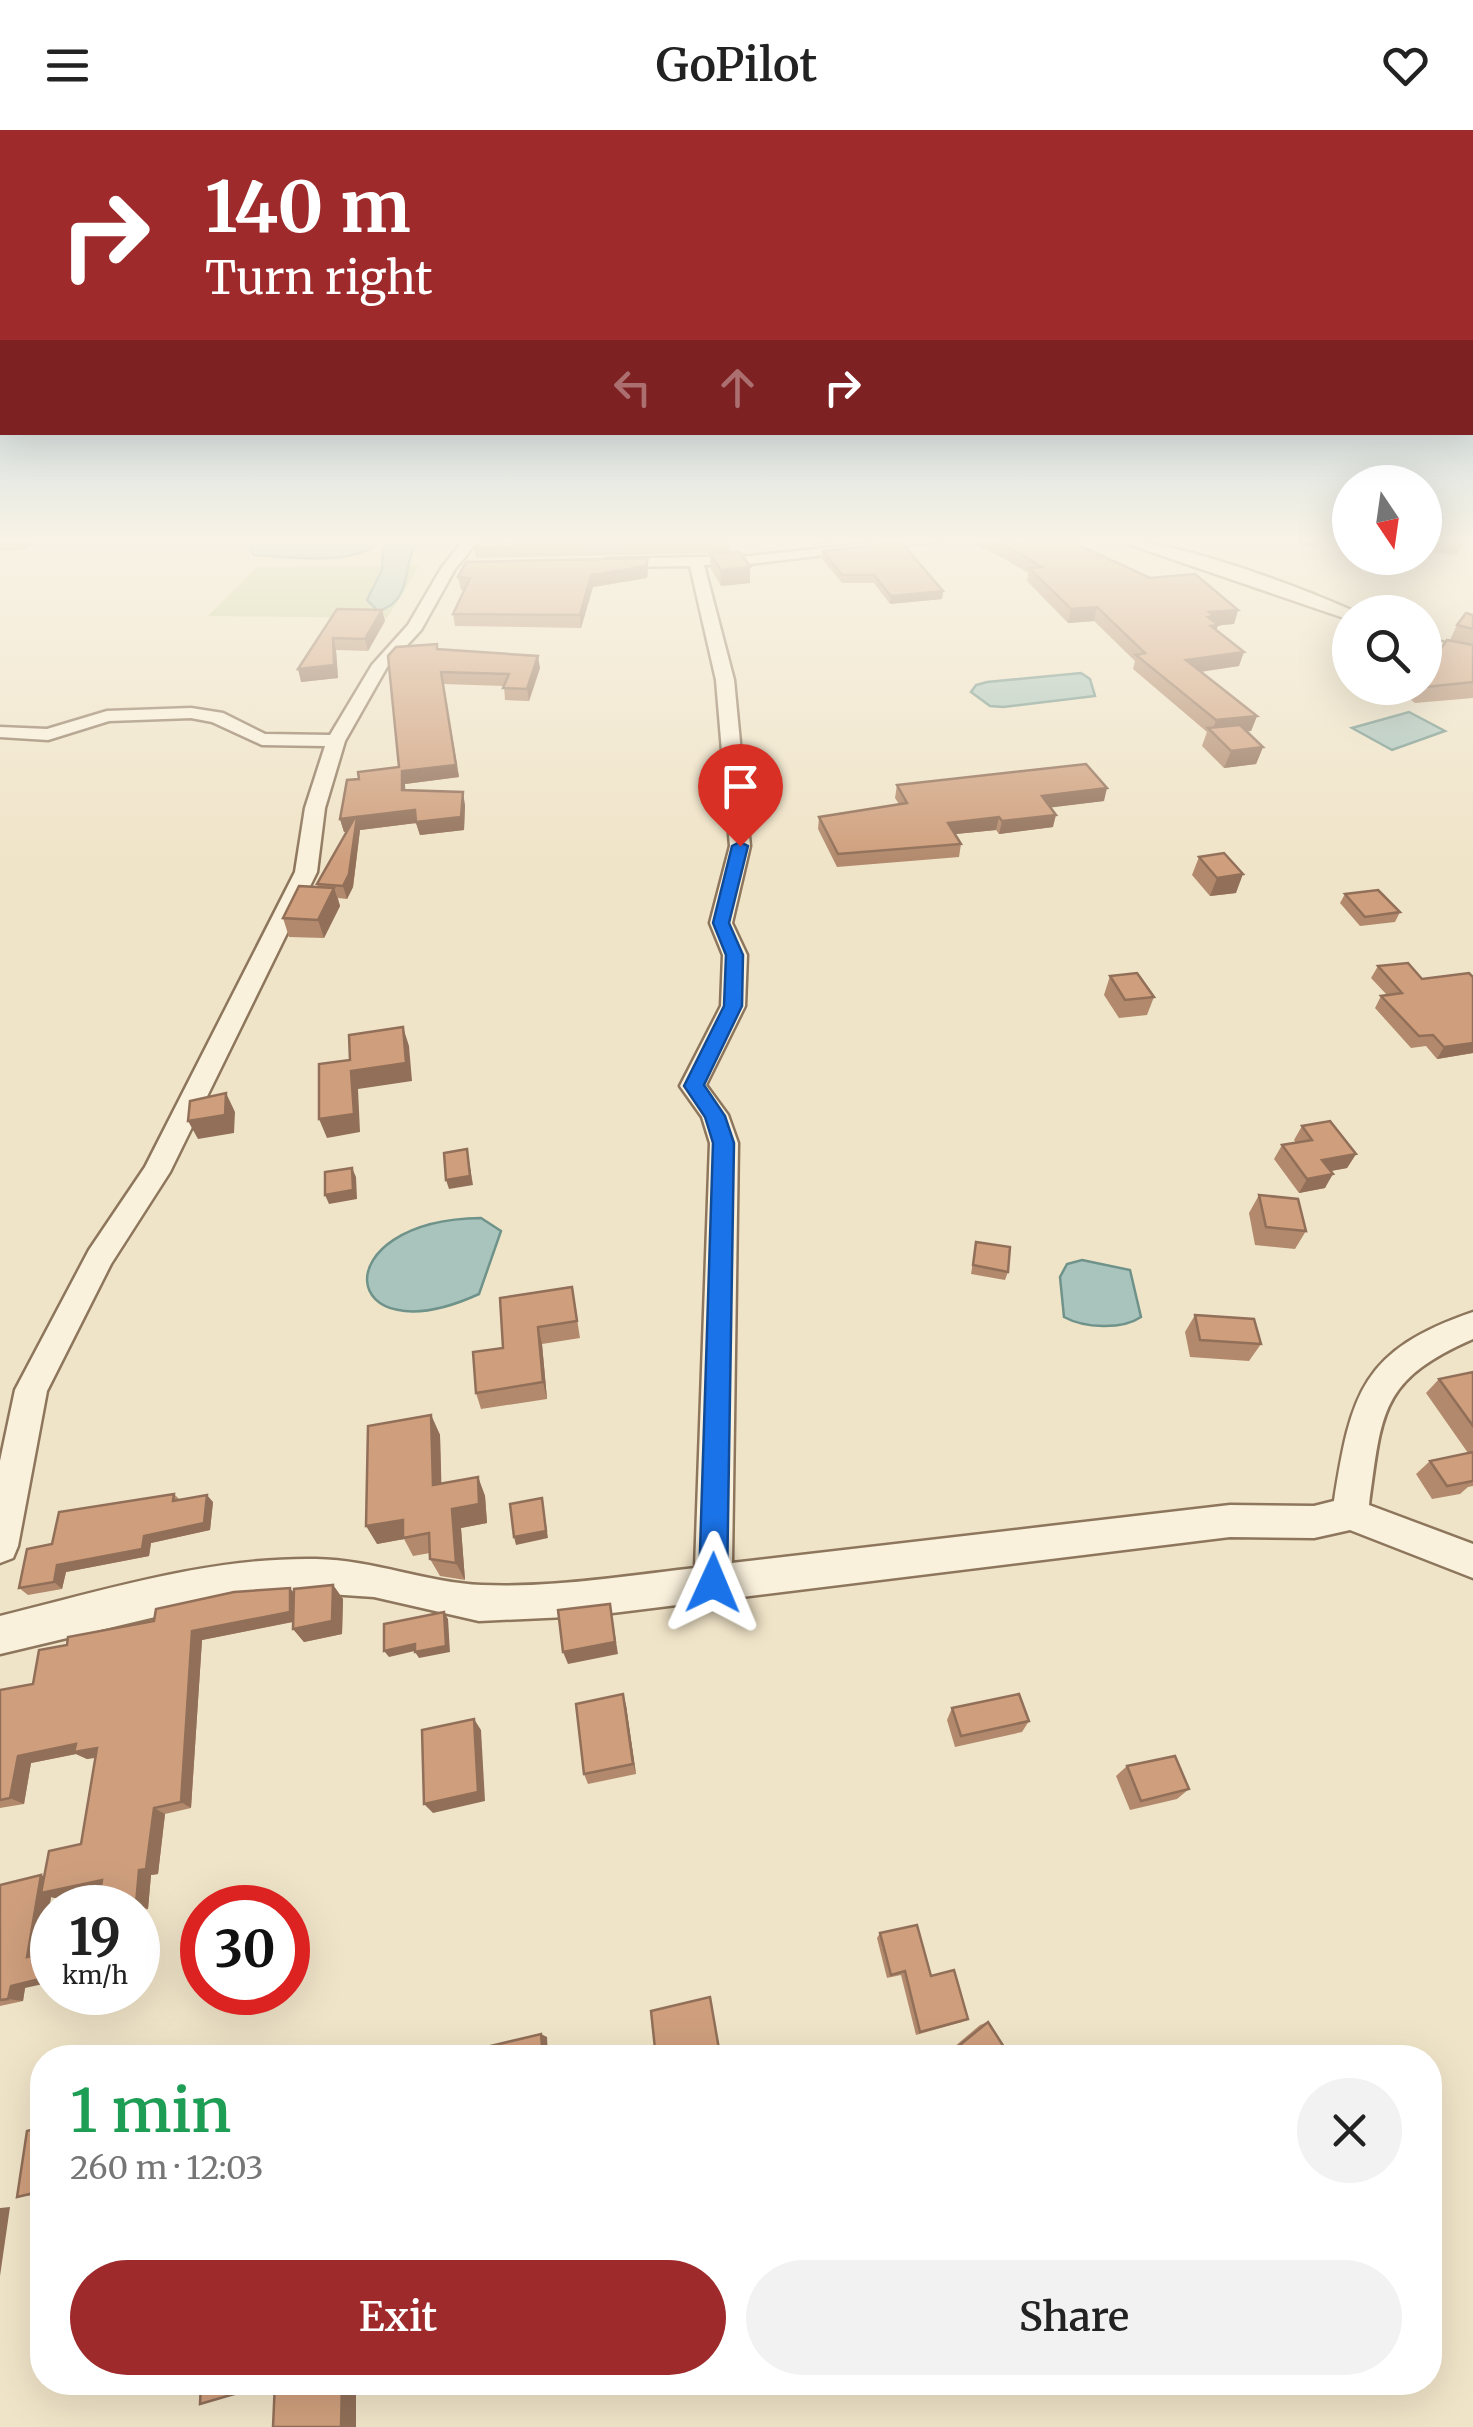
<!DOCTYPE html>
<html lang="en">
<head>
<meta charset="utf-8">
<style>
  :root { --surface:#fff; --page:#f2f2f2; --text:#222; --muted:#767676; --accent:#9e2a2b }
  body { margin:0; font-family:Merriweather,serif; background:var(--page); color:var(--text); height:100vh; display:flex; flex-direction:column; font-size:38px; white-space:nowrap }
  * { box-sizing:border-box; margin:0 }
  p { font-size:32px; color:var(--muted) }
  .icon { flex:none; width:55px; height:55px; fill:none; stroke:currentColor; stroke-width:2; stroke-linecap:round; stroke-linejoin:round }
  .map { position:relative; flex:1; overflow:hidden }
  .panel { position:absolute; left:30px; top:1915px; width:1412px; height:350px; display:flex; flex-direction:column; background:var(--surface); border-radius:40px; box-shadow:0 10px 40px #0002 }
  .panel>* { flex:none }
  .top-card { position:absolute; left:0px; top:0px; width:1475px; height:305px; box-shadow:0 10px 40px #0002; background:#9e2a2b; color:#fff; overflow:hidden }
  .needle { width:65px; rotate:167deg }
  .tools { position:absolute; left:1332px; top:335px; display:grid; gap:20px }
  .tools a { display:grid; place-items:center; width:110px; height:110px; border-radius:50%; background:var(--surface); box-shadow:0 10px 40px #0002; font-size:50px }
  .speed { position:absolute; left:30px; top:1755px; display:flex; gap:20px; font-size:50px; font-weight:700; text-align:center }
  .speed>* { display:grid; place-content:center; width:130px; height:130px; border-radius:50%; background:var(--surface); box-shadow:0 10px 40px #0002; line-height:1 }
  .speed small { font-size:25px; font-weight:400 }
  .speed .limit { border:15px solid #d22; background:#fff; color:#111 }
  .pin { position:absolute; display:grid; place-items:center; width:85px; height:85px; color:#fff; margin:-102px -42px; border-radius:50% 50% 50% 0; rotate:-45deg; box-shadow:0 0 10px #0007 }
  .pin .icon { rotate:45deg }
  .me { position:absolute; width:110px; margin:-55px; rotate:1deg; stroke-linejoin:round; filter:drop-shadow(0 0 8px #0008) }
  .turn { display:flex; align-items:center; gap:35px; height:210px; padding:0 40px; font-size:45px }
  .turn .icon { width:130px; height:130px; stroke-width:2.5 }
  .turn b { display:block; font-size:70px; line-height:85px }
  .lanes { display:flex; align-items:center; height:95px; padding:0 40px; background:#0003; justify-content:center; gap:50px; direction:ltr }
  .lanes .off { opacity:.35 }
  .round { display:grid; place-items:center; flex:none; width:105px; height:105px; border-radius:52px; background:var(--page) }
  .overview { display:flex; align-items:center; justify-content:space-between; height:170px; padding:0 40px }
  h1 { font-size:60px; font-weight:600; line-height:75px; color:#1e9e55 }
  .primary-button { display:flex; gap:20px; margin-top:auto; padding:20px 40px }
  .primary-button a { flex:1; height:115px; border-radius:60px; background:var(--accent); color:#fff; font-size:40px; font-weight:600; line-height:115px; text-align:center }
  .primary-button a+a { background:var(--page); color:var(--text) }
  header { display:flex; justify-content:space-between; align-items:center; height:130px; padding:0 40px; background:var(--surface); font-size:45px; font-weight:600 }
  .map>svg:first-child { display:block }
  .green { fill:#c9cf9b }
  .water { fill:#a9c4bc; stroke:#6f938a; stroke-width:2.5 }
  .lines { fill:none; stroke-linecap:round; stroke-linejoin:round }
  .street-casing { stroke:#8d765c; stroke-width:5 }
  .street { fill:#faf1dc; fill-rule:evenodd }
  .wall { fill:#b2896c }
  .shaded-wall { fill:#916f58 }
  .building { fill:#cf9f7d; stroke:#916f58; stroke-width:2.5 }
  .route { fill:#1a73e8; stroke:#114b97; stroke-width:2.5 }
</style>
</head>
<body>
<header><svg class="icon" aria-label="menu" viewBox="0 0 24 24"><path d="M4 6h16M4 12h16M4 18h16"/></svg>GoPilot<svg class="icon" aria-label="heart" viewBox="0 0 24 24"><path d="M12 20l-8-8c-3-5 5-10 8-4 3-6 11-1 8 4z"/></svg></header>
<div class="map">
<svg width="1473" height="2297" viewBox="0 0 1473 2297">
  <rect width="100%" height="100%" fill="#f0e4c8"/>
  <!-- green -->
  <polygon class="green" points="420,435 387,488 208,486 257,437"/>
  <!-- water -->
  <g class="water">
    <path d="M254,411H381C354,437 290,427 254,425L250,419Z"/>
    <path d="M393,411H418C401,435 414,471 378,481L367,470L382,440L383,418Z"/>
    <polygon points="1081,543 1090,549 1095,566 1003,577 990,576 971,562 976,555 987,552"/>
    <polygon points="1409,582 1445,601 1392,620 1352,598"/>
    <path d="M481,1088L501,1101L479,1164C337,1229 322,1090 481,1088Z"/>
    <path d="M1082,1130L1130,1140L1141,1187C1122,1200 1084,1198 1064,1187L1060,1147L1067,1134Z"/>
  </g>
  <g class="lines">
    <defs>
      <g id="street">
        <polygon points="463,411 478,411 455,439 421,500 387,537 345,611 325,678 317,742 170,1042 111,1134 47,1261 18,1416 13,1428 0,1433 0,1331 15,1260 89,1120 145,1037 295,742 305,678 325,616 262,615 212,592 191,588 109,591 48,610 0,607 0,597 47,599 107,581 191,578 223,583 265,604 330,605 372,535 408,495 442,437"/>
        <path d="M892,411H942L749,434L704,435L734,550L750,716L732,793L747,825L745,876L706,955L728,985L738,1013L732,1433L1230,1375L1314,1376L1334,1371C1351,1263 1362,1220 1473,1182V1209C1380,1250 1382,1281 1369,1375L1473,1414V1448L1350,1400L1314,1408L1230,1407L588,1486L479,1491L374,1467L314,1463L239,1467L0,1524V1486C102,1461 209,1427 316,1429C374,1430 428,1453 482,1455C552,1458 625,1446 695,1438L710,1013L702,987L680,956L721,876L723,825L710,793L730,716L716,550L690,436L607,437L600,433L607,429L749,426Z"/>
        <path d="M1119,411C1180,411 1299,457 1356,482H1350V490L1344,488Z"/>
        <polygon points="1425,508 1473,520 1473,530 1425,518"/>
      </g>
    </defs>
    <!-- street casing -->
    <use href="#street" class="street-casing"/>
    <!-- street -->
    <use href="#street" class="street"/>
  </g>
  <!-- wall -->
  <g class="wall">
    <polygon points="0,411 35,411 24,420 0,420"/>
    <polygon points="967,411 1070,411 1150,448 1238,480 1234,494 1218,495 1216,500 1239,536 1201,542 1257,586 1251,601 1246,601 1263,617 1256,634 1224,638 1202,616 1207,602 1133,539 1135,531 1094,491 1068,493 1027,451 1028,443 1005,429"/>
    <polygon points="1294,411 1319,411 1317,417 1295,414"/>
    <polygon points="1425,411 1461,411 1463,413 1457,425 1425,422"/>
    <polygon points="731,412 731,423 750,453 721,456 711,439 710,423 476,428 474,418"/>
    <polygon points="823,421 943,461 942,469 890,474 874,453 842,453 822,429"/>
    <polygon points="648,441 647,448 593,457 581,498 455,496 453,484 464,460 461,460 458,447"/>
    <polygon points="337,479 382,480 385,491 368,521 336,520 338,548 301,552"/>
    <polygon points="1473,485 1473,568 1415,573 1396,558 1425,558 1425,529 1432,531 1450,510 1457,495"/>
    <polygon points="438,519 540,538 529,571 505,570 504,556 443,554 459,647 405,654 405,660 465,675 464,700 420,705 416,693 360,700 353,757 347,769 338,768 340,776 324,808 289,807 283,788 318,757 317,754 347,701 344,702 340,689 359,649 399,637"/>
    <polygon points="897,655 1104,671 1050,677 1053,697 999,704 996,700 955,704 961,714 959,727 837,737 818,699 819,687 899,674 895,668"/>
    <polygon points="1199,727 1236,763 1210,766 1192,745"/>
    <polygon points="1345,764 1400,782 1395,792 1360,796 1340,773"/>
    <polygon points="1378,836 1422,849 1473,847 1473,923 1437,929 1426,916 1411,918 1375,878 1381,866 1387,865 1371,848"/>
    <polygon points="1110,846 1154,867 1147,885 1119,888 1104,865"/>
    <polygon points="1302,996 1356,1024 1347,1038 1331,1041 1325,1058 1299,1063 1274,1029 1282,1015 1296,1013 1294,1010"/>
    <polygon points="1259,1065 1306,1101 1295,1119 1255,1115 1249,1083"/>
    <polygon points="976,1112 1008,1142 1005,1150 971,1144"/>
    <polygon points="572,1157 580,1208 542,1214 547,1269 481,1279 476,1263 503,1218"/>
    <polygon points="1195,1185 1261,1214 1249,1231 1190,1227 1185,1202"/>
    <polygon points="1473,1242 1473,1356 1468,1357 1460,1364 1432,1369 1416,1344 1430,1331 1468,1323 1426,1263 1439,1249"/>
    <polygon points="431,1285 440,1305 441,1354 478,1347 485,1366 487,1393 461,1398 465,1450 440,1446 430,1429 430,1423 413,1426 404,1409 377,1414"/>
    <polygon points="174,1364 179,1369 213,1372 210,1400 151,1413 149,1426 66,1442 62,1459 28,1465 19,1458 52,1414"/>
    <polygon points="333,1455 343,1469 342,1504 304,1512 293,1499 293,1492 202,1510 191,1678 165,1684 158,1744 151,1745 148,1779 138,1781 138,1778 98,1778 101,1758 55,1768 51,1767 42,1824 25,1858 23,1871 0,1876 0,1755 44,1747 81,1714 95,1628 87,1629 76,1624 31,1633 24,1674 0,1678 0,1560 33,1554 67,1515"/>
    <polygon points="626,1575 636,1644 588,1654 584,1644"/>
    <polygon points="952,1578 1029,1591 1022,1602 955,1617 947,1590"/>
    <polygon points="1127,1636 1189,1659 1177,1669 1130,1680 1116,1646"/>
    <polygon points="880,1803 931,1846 962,1892 916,1905 901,1845 887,1848 877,1808"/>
    <polygon points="988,1892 1011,1928 941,1928 980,1895"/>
    <polygon points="42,1997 42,2064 17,2067"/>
  </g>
  <!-- shaded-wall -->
  <g class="shaded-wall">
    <polygon points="21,411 35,411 24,420"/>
    <polygon points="812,411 847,411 811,416"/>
    <polygon points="648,428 648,441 647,448 593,457 581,498 580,485 591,445"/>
    <polygon points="750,437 750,453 721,456 721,440"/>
    <polygon points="943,461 942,469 890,474 891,466"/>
    <polygon points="1097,477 1094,491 1068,493 1071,479"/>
    <polygon points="382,480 385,491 368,521 365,509"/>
    <polygon points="1238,480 1234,494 1211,496 1218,495 1213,509 1206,510 1209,482"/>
    <polygon points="333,508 336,520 338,548 301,552 298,539"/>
    <polygon points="1244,522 1239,536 1182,544 1186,530"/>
    <polygon points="538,526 540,538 529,571 527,559"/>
    <polygon points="441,542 459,647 405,654 406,673 402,660 402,641"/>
    <polygon points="1257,586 1251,601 1215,605 1212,602 1216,590"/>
    <polygon points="1263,617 1256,634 1224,638 1231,621"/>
    <polygon points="1107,658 1104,671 1039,679 1042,666"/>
    <polygon points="463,662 465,675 464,700 420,705 416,693 360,700 353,757 347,769 343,756 355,700 344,702 340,689 357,687"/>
    <polygon points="1056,685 1053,697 999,704 1002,691"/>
    <polygon points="999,687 996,700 946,705 948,693"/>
    <polygon points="1243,744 1236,763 1210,766 1217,748"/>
    <polygon points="334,758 340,776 324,808 318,790"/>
    <polygon points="403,897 409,916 412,951 358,959 360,1002 327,1008 319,989 351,941"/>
    <polygon points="1473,913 1473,923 1437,929 1444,917"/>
    <polygon points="226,963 235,982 234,1003 198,1009 188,991"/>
    <polygon points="467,1019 473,1055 449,1059 446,1050"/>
    <polygon points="1356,1024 1347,1038 1314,1044 1322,1030"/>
    <polygon points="352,1038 356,1047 357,1069 329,1074 325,1065"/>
    <polygon points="1333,1044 1325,1058 1299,1063 1307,1049"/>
    <polygon points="538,1197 542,1214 547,1269 543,1252"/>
    <polygon points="431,1285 440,1305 442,1374 433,1355"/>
    <polygon points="478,1347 485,1366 487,1393 461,1398 465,1450 456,1433 452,1379"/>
    <polygon points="207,1365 213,1372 210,1400 151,1413 149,1426 66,1442 62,1459 54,1452 57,1435 144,1406"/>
    <polygon points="542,1368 548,1408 516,1415 514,1407"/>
    <polygon points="403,1390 404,1409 377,1414 366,1396"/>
    <polygon points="333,1455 343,1469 342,1504 304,1512 293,1499"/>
    <polygon points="290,1458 298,1468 297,1491 202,1510 191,1678 181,1672 192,1501"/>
    <polygon points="610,1474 618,1524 568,1534 563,1522"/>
    <polygon points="444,1482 448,1489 450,1522 419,1528 415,1522"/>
    <polygon points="415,1514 419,1520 389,1527 384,1521"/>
    <polygon points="623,1564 626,1575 636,1644 633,1634"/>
    <polygon points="474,1589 481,1600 485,1671 433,1683 424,1674"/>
    <polygon points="76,1614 97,1618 108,1625 87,1629 76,1624 31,1633 24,1674 10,1668 18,1626"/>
    <polygon points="154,1678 165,1684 158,1744 151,1745 148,1779 136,1774 139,1740"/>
    <polygon points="41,1745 54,1750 102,1750 114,1755 55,1768 51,1767 41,1830 27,1827"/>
    <polygon points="52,1846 52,1852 25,1858 23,1871 8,1869 11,1856"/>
    <polygon points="541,1904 547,1907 548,1928 543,1928"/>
    <polygon points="10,2077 0,2146 0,2078"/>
    <polygon points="342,2252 356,2252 356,2297 341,2297"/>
  </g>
  <!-- building -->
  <g class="building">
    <polygon points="478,411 730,411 731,412 474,418"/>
    <polygon points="998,411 1070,411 1150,448 1195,444 1238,480 1209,482 1214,486 1208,487 1218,495 1211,496 1244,522 1186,530 1257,586 1216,590 1136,525 1145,523 1097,477 1071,479 1029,438 1042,437"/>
    <polygon points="901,412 943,461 891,466 874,445 842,445 823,421"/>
    <polygon points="740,422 750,437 721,440 710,423"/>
    <polygon points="648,428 646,436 591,445 580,485 453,484 470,448 458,447 466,432"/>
    <polygon points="337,479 382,480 365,509 333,508 334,535 298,539"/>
    <polygon points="1466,483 1473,485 1473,499 1457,495"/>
    <polygon points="1447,510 1473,515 1473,552 1425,557 1425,529 1432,531"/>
    <polygon points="437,514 437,519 538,526 527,559 503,558 509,544 441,542 456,635 402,641 402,660 463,662 461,687 416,692 415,680 357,687 349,744 343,756 317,754 355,687 340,689 347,650 359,649 358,642 399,637 388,526 396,517"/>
    <polygon points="1240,595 1263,617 1231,621 1208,598"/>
    <polygon points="1086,634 1107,658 1042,666 1056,685 1002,691 999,687 948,693 961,714 838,724 819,687 907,673 897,655"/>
    <polygon points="1224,723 1243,744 1217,748 1199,727"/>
    <polygon points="299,756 334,758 318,790 283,788"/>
    <polygon points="1378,760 1400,782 1365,787 1345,764"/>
    <polygon points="1408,833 1422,849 1469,843 1473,847 1473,913 1444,917 1433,905 1419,906 1381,866 1402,863 1378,836"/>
    <polygon points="1137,843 1154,867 1125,870 1110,846"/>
    <polygon points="403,897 406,933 351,941 354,984 319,989 319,934 350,930 349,905"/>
    <polygon points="226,963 225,985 188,991 190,971"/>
    <polygon points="1330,991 1356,1024 1322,1030 1333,1044 1307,1049 1282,1015 1312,1010 1302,996"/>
    <polygon points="467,1019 470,1046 446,1050 444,1023"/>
    <polygon points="352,1038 353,1060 325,1065 325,1042"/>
    <polygon points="1259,1065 1298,1069 1306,1101 1266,1097"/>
    <polygon points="976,1112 1010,1117 1008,1142 973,1135"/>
    <polygon points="572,1157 577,1191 538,1197 543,1252 476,1263 473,1222 503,1218 500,1168"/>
    <polygon points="1195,1185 1254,1189 1261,1214 1200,1210"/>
    <polygon points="1473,1242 1473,1296 1439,1249"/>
    <polygon points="431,1285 433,1355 478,1347 479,1374 452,1379 456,1433 430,1429 429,1403 403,1408 403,1390 366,1396 368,1296"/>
    <polygon points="1473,1322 1473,1351 1447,1356 1430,1331"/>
    <polygon points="174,1364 173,1371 207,1365 204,1393 144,1406 142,1419 57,1435 54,1452 19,1458 27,1419 52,1414 59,1382"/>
    <polygon points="542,1368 546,1401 514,1407 510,1374"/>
    <polygon points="333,1455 332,1491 293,1499 294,1459"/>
    <polygon points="290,1458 290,1482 192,1501 181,1672 154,1678 146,1739 139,1740 136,1774 120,1778 98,1778 102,1750 41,1763 49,1721 81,1714 97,1618 74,1622 76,1614 18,1626 10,1668 0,1670 0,1560 33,1554 39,1520 67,1515 68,1507 154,1491 156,1479 234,1462"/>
    <polygon points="610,1474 615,1512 563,1522 558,1480"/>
    <polygon points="444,1482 446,1516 415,1522 415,1514 384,1521 384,1494"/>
    <polygon points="623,1564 633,1634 584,1644 576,1574"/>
    <polygon points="1019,1564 1029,1591 961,1606 952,1578"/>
    <polygon points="474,1589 478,1662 424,1674 422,1600"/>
    <polygon points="1175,1626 1189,1659 1141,1671 1127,1636"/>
    <polygon points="41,1745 27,1827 52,1821 52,1846 11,1856 8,1869 0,1870 0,1755"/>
    <polygon points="917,1795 931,1846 954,1840 968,1889 920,1902 905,1841 891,1845 880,1803"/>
    <polygon points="710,1867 720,1925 711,1928 656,1928 651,1881"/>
    <polygon points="988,1892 1011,1928 944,1928"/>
    <polygon points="541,1904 543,1928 474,1928 474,1920"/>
    <polygon points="42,1997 42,2061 17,2067 27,2001"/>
    <polygon points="201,2252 275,2252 200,2274"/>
    <polygon points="275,2252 342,2252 341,2297 273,2297"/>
  </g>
  <!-- sky -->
  <linearGradient id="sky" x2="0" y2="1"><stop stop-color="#8fbad6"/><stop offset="0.56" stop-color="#f8f3e6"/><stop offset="1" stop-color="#f8f3e6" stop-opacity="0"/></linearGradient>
  <rect width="1473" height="733" fill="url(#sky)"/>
  <!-- route -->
  <polygon class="route" points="740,712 748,716 729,793 743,825 742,876 704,955 725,986 734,1013 727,1453 723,1462 713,1466 703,1462 699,1453 713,1013 705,987 684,956 724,876 726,825 713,793 732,716"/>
</svg>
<div class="tools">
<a><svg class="needle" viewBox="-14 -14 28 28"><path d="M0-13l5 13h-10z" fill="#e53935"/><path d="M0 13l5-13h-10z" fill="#767676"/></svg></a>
<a><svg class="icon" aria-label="search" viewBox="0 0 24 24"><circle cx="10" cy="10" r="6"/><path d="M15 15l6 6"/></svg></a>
</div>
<div class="speed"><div>19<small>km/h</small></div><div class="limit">30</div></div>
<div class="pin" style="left:740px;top:716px;background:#d93025"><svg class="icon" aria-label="arrive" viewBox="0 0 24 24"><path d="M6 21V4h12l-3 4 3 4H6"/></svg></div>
<svg class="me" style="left:713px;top:1453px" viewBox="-20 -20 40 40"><path d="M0-17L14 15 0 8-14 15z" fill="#1a73e8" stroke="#fff" stroke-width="4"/></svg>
<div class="top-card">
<div class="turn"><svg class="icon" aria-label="right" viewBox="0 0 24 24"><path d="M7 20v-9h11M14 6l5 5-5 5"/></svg><div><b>140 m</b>Turn right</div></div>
<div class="lanes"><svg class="icon off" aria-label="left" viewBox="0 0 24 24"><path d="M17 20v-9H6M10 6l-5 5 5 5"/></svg><svg class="icon off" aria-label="ahead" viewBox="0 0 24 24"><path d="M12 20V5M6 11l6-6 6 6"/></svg><svg class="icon" aria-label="right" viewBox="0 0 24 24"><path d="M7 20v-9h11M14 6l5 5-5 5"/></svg></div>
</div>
<section class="panel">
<div class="overview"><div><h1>1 min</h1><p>260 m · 12:03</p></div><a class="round"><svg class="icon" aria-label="close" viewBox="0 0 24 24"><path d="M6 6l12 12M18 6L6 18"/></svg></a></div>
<div class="primary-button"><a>Exit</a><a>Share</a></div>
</section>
</div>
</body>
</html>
